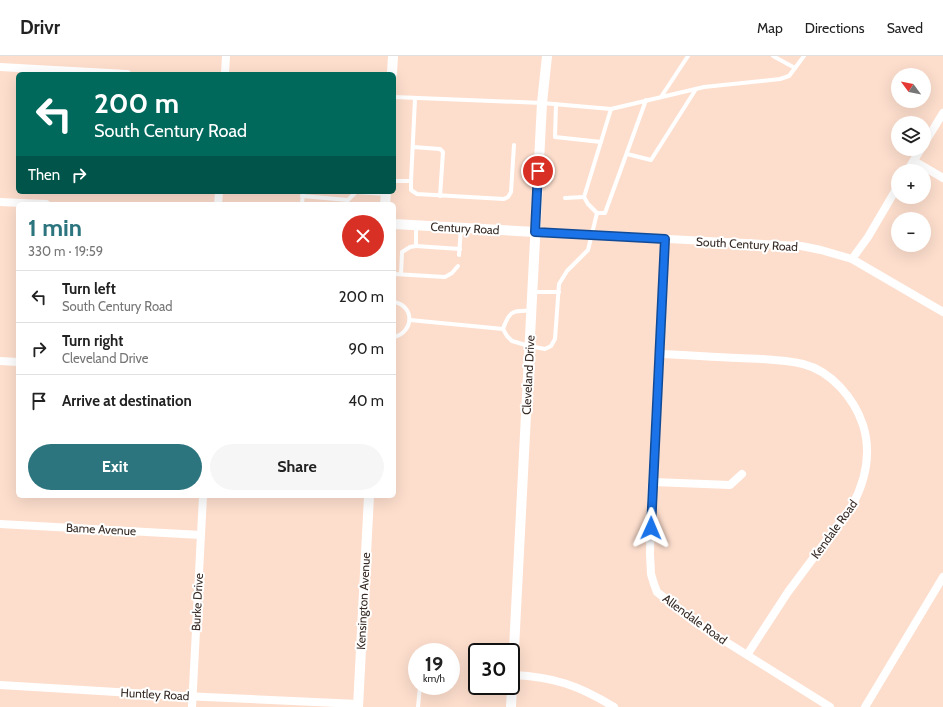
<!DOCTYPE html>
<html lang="en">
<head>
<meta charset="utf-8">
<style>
  :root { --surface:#fff; --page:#f6f6f6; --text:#222; --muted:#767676; --line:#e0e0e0; --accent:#2c747e }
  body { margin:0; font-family:Cabin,sans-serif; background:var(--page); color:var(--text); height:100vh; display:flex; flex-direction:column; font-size:15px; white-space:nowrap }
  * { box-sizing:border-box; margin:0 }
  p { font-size:13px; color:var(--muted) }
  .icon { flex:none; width:22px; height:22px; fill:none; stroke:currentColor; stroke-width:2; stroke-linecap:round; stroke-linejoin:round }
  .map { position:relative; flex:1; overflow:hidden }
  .sheet { position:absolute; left:16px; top:146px; width:380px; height:296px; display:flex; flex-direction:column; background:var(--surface); border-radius:6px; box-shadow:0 4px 16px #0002 }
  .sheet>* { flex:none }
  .hud { position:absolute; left:16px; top:16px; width:380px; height:122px; border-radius:6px; box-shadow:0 4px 16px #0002; background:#00695c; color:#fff; overflow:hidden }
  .needle { width:26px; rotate:302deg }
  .fabs { position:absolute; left:891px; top:12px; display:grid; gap:8px }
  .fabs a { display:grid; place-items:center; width:40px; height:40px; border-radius:50%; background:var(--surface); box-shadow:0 4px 16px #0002; font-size:20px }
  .speed { position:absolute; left:408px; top:587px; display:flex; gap:8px; font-size:20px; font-weight:700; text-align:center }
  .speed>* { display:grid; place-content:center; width:52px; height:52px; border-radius:50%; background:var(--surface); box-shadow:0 4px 16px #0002; line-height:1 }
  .speed small { font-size:10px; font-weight:400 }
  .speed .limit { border:2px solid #111; border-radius:6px; background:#fff; color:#111 }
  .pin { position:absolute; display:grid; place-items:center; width:34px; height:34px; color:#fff; margin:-17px; border:2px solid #fff; border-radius:50%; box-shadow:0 1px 4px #0007 }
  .me { position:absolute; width:44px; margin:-22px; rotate:1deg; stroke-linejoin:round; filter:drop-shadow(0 0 3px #0008) }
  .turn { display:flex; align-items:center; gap:14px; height:84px; padding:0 12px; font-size:18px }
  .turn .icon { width:52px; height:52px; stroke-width:2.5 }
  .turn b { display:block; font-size:28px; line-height:34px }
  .then { display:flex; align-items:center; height:38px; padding:0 12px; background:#0003; gap:8px; font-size:15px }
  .round { display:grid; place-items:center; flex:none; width:42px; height:42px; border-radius:21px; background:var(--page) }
  .headline { display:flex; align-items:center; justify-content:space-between; height:68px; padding:0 12px }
  h1 { font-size:24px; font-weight:700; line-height:30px; color:var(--accent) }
  .action { display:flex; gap:8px; margin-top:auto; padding:8px 12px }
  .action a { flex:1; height:46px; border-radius:24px; background:var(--accent); color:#fff; font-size:16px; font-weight:700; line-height:46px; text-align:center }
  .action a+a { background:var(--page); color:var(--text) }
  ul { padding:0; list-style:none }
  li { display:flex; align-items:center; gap:12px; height:52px; padding:0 12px; border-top:1px solid var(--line) }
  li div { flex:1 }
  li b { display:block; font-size:15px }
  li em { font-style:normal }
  header { display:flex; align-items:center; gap:24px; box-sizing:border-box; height:56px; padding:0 20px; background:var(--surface); border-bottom:1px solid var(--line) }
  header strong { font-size:19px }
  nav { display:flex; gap:22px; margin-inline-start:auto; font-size:14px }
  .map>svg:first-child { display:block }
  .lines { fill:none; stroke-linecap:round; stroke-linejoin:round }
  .service { stroke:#fff; stroke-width:4 }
  .minor { stroke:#fff; stroke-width:8 }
  .tertiary { stroke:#fff; stroke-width:10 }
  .route-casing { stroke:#114b97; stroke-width:10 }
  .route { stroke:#1a73e8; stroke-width:7 }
  .labels { text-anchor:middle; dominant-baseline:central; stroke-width:4; stroke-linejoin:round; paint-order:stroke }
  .street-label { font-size:12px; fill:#372b25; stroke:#fff }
</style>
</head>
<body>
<header>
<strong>Drivr</strong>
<nav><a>Map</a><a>Directions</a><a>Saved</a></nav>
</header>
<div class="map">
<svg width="943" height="651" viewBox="0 0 943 651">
  <rect width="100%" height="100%" fill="#fddecd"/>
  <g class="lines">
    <!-- service -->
    <g class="service">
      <polyline points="773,0 795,12"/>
      <polyline points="394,41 542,47 611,53 704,31 780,23 789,20 804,0"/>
      <polyline points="661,41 688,0"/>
      <polyline points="556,48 555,81 601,86"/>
      <polyline points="413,91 440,93 443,96 440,140"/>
      <polyline points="627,98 651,104 696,33"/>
      <polyline points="394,125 411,125 415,43"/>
      <polyline points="411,125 411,134 417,138 504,143 508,141 511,136 514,89"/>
      <polyline points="356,136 385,138"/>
      <polyline points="302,140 348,144 356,136"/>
      <polyline points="565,142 584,141"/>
      <polyline points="302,148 303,136"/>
      <polyline points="597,157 605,157 646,44"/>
      <polyline points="416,170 416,190 460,193"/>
      <polyline points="459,199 461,172"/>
      <polyline points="394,218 445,221 452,217 458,210"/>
      <polyline points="401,218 402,196 410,191 416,190"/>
      <polyline points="533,236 559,236"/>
      <path d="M394,246C415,250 414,276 394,281"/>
      <polyline points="410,264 503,273 507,280 512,285 529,290 545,293 551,290 555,283 559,228 567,215 588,194 597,157 588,148 584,141 611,53"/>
      <path d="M503,273C509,255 513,254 531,255"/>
      <polyline points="418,651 420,630"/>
    </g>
    <!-- minor -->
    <g class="minor">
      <polyline points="0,11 127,18"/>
      <polyline points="225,18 226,0"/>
      <polyline points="924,88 943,57"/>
      <polyline points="914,105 943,122"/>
      <polyline points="907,115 921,93"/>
      <polyline points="0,146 46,148"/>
      <polyline points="218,148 219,136"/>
      <polyline points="535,176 801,190 821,194 852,203 943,256"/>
      <polyline points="665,183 651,446 650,498 651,518 654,528 657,536 696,567 830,651"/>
      <polyline points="852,203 868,181 898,130"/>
      <path d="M660,298C686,299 713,301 739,302C760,303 782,303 803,308C831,315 854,342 863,369C872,398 866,424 852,450L788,536L747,599"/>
      <polyline points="0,305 18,306"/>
      <polyline points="653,426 730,429 742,418"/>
      <polyline points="0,468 201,479"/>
      <path d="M513,619C554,621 578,629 614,651"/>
      <polyline points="0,629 183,640 358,648"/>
      <polyline points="192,651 203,440"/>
      <polyline points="865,651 943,521"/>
    </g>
    <!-- tertiary -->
    <g class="tertiary">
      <polyline points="392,18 393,0"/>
      <polyline points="385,148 386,136"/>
      <polyline points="394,168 535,176"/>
      <polyline points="358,651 369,440"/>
      <polyline points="511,651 542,47 547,0"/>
    </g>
  </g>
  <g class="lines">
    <defs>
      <polyline id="route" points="538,115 535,176 665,183 651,472"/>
    </defs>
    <!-- route casing -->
    <use href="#route" class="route-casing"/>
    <!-- route -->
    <use href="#route" class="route"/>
  </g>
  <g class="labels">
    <!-- street labels -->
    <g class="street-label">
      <text transform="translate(465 172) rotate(3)">Century Road</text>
      <text transform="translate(747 188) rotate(3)">South Century Road</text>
      <text transform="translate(528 319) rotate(-87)">Cleveland Drive</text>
      <text transform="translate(101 473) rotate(3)">Bame Avenue</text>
      <text transform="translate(834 473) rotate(-54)">Kendale Road</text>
      <text transform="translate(363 545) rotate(-87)">Kensington Avenue</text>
      <text transform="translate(197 546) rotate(-87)">Burke Drive</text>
      <text transform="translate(695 563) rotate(36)">Allendale Road</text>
      <text transform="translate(155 638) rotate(3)">Huntley Road</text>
    </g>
  </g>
</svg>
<div class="fabs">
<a><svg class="needle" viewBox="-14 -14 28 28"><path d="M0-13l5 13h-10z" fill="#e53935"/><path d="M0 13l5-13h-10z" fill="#767676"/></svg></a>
<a><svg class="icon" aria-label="layers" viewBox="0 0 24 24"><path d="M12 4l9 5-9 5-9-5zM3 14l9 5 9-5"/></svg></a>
<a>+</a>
<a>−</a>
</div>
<div class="speed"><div>19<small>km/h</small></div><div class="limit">30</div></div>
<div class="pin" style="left:538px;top:115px;background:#d93025"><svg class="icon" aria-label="arrive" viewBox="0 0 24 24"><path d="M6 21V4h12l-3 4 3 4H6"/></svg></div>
<svg class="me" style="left:651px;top:472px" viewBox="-20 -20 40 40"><path d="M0-17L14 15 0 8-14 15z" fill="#1a73e8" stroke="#fff" stroke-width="4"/></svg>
<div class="hud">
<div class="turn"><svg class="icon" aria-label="left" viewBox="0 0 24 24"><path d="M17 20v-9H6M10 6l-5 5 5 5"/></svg><div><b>200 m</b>South Century Road</div></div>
<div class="then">Then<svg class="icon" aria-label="right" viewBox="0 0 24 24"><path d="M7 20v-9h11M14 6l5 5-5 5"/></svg></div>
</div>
<section class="sheet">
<div class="headline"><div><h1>1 min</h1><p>330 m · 19:59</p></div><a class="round" style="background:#d93025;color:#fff"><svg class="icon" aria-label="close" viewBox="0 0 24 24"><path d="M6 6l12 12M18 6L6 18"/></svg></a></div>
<ul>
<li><svg class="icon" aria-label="left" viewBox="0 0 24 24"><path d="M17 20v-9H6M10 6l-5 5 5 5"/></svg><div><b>Turn left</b><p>South Century Road</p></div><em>200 m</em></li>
<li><svg class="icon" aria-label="right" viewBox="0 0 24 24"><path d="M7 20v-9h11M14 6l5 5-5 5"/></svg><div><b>Turn right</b><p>Cleveland Drive</p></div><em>90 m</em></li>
<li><svg class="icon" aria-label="arrive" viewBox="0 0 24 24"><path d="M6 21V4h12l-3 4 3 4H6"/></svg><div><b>Arrive at destination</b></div><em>40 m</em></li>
</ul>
<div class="action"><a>Exit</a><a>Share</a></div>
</section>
</div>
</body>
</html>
